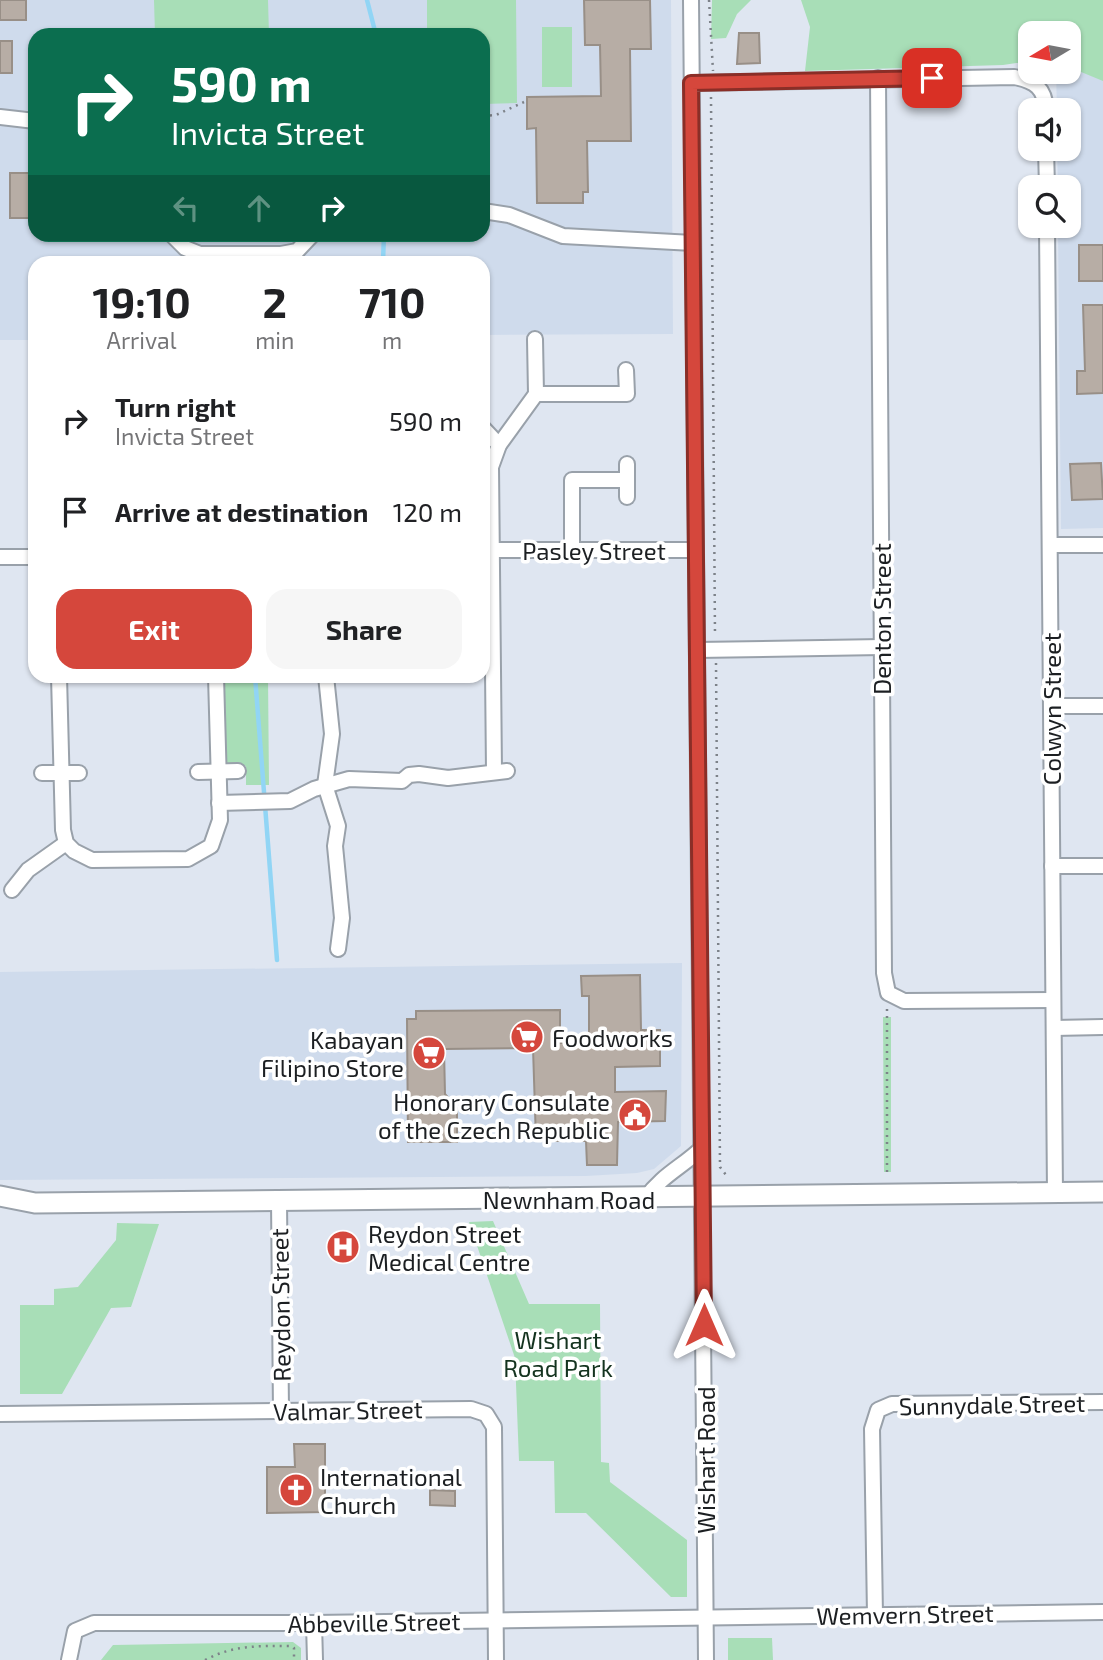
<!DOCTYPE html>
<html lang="en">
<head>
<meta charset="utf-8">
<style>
  :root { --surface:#fff; --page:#f6f6f6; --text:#202124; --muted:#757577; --accent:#d5473c }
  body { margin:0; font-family:"Exo 2",sans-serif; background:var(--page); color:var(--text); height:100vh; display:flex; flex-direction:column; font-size:26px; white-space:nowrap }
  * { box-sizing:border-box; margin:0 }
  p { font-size:23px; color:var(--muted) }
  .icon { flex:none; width:38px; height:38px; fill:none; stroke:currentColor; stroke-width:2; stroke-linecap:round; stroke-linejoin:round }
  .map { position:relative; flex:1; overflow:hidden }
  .panel { position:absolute; left:28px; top:256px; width:462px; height:427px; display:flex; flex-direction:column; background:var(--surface); border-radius:21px; box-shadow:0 2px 5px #0004 }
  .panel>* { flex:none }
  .hud { position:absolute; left:28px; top:28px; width:462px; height:214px; border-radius:21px; box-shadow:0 2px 5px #0004; background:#0b6e4f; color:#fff; overflow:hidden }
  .needle { width:46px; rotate:260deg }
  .tools { position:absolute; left:1018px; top:21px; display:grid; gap:14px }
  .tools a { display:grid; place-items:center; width:63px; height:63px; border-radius:14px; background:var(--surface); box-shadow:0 2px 5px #0004; font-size:35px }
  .pin { position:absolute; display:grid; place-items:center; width:60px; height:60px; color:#fff; margin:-30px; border-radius:14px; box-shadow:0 4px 10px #0006 }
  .me { position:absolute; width:77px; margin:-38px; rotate:0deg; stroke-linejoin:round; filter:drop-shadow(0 0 5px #0008) }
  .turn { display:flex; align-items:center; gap:24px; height:147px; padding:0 28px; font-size:32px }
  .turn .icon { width:91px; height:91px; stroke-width:2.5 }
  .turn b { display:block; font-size:49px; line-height:60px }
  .lanes { display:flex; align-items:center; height:66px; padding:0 28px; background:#0003; justify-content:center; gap:35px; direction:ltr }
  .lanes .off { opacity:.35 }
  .eta { display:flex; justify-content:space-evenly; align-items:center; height:119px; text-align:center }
  .eta b { font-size:42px; font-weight:700; line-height:49px }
  .cta { display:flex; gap:14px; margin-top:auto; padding:14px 28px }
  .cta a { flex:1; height:80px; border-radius:21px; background:var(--accent); color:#fff; font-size:28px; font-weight:700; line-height:80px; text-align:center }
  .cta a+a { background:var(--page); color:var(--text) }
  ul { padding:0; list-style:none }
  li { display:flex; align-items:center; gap:21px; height:91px; padding:0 28px }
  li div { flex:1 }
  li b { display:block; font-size:26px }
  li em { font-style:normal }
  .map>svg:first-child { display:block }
  .built { fill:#cfdbec; fill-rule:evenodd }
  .green { fill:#a8deb7 }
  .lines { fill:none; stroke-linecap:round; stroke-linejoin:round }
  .stream { stroke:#91d5f5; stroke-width:4.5 }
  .building { fill:#b7ada5; stroke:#988f87; stroke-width:2 }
  .minor-casing { stroke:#99a1aa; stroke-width:18 }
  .major-casing { stroke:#99a1aa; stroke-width:23 }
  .path { stroke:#7d8289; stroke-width:2.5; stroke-dasharray:2 5; stroke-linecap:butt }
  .minor { stroke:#fff; stroke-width:14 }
  .major { stroke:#fff; stroke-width:19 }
  .route-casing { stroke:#8a2e27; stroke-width:18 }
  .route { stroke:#d5473c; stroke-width:12 }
  .labels { text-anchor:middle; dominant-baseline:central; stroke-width:7; stroke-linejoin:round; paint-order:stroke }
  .street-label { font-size:24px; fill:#1c1f22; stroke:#fff }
  .poi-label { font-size:24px; fill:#1c1f22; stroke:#fff; text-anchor:start }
  .park-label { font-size:24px; fill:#14331f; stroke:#fff }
</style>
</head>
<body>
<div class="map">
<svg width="1103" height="1660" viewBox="0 0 1103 1660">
  <rect width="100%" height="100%" fill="#dfe6f1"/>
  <!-- built -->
  <g class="built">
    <path d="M0,0H671L673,334L483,335V262H35V340H0ZM35,35H483V234H35Z"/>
    <polygon points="1103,0 1103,528 1061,529 1058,226 1069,226 1069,187 1058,187 1057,149 1069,149 1069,110 1057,110 1056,72 1069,72 1069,33"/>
    <polygon points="682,963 681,1146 654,1169 637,1173 586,1176 0,1180 0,972"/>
  </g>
  <!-- green -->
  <g class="green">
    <polygon points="154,0 268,0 269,35 155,35"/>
    <polygon points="427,0 516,0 517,103 483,104 483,35 427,35"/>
    <polygon points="712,0 751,0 737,14 726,38 711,39"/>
    <polygon points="801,0 1103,0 1103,81 1069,67 1069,33 1031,33 1031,61 1003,65 805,71 810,27"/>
    <rect x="542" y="27" width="30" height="60"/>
    <polygon points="224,676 268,676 269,785 246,785 246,766 228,764 224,758"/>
    <polygon points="883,1017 891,1017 891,1172 884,1172"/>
    <polygon points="493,1221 529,1304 600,1304 601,1462 609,1463 610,1482 687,1540 687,1597 671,1597 586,1513 555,1513 554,1461 519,1461 515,1358 469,1222"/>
    <polygon points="117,1223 159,1224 131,1307 111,1308 62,1394 20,1394 20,1305 54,1305 54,1289 78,1287 116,1240"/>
    <polygon points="728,1638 772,1638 773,1660 728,1660"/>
    <polygon points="293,1642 301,1648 301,1660 101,1660 113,1645"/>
  </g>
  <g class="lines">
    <!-- stream -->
    <g class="stream">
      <polyline points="367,0 376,35"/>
      <polyline points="383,262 384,234"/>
      <polyline points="255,676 277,960"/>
    </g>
  </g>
  <!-- building -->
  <g class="building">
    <rect x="0" y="0" width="26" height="20"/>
    <polygon points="584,0 650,0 651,49 630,49 631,141 587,141 588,192 583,192 583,203 537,203 536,128 527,129 527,97 601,96 600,45 585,45"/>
    <polygon points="739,33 759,33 760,63 737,64"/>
    <rect x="0" y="41" width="12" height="32"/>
    <rect x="10" y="173" width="25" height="45"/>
    <rect x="1079" y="245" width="24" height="36"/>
    <polygon points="1083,305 1103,305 1103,393 1077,394 1077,371 1085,371"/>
    <polygon points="1101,463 1103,499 1072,500 1070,464"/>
    <polygon points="640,975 641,1030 660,1030 660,1066 615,1067 615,1092 666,1091 665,1121 618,1122 617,1165 587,1165 586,1141 536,1141 533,1048 444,1049 445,1094 457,1108 457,1142 408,1142 407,1019 416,1019 416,1011 560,1010 560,1043 589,1043 589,996 582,996 581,976"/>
    <polygon points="294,1444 325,1444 325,1512 267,1513 267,1467 295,1467"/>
    <polygon points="430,1490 455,1491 455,1506 430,1505"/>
  </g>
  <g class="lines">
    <defs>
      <g id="minor">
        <polyline points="691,0 706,1660"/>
        <polyline points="878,78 884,973 888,993 904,1001 1053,1000"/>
        <path d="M691,83L1014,77C1035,81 1045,88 1046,110"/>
        <polyline points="0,117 35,121"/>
        <polyline points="1046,149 1047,187"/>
        <polyline points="483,211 509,215 563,236 693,243"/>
        <polyline points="1047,226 1055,1193"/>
        <polyline points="171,234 185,248 200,254 281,254 297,251 313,234"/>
        <polyline points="535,339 536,394"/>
        <polyline points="483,428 499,445"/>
        <polyline points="627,464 627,497"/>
        <polyline points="1050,545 1103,545"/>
        <polyline points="492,550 695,550"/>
        <polyline points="572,550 572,480 627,480"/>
        <polyline points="0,557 35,557"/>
        <polyline points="697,650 882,647"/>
        <polyline points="59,676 63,830 66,843 74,851 92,860 188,859 211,846 220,820 216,676"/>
        <polyline points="326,676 332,734 325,785 338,826 335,846 342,918 338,949"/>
        <polyline points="1051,706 1103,706"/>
        <polyline points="198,772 238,771"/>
        <polyline points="494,772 491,467 499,445 536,394 627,394 626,370"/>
        <polyline points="42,773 79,773"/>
        <polyline points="219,803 290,801 314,789 349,779 402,781 409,775 419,774 448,778 507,771"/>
        <polyline points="1052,866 1103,866"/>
        <polyline points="12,890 28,870 66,843"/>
        <polyline points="1054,1028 1103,1027"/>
        <path d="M645,1199C662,1175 682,1167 702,1148"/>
        <polyline points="279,1200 281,1411"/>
        <polyline points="0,1414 471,1409 486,1414 494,1427 496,1660"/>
        <polyline points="875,1615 872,1429 878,1410 892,1404 1103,1402"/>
        <polyline points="314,1623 315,1660"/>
        <polyline points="69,1660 75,1631 94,1623 314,1623 1103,1612"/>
      </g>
      <polyline id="major" points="0,1196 35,1203 1103,1192"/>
    </defs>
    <!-- minor casing -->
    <use href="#minor" class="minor-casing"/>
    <!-- major casing -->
    <use href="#major" class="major-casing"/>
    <!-- path -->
    <g class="path">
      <polyline points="709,0 713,71"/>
      <polyline points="711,97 715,636"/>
      <polyline points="483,116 496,115 524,102"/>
      <polyline points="483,410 487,416"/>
      <polyline points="716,663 720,1167 726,1175"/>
      <polyline points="887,1009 887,1177"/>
      <path d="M205,1660C233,1645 259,1646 289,1646L294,1648V1660"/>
    </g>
    <!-- minor -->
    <use href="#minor" class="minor"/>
    <!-- major -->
    <use href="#major" class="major"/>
  </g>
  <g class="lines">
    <defs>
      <polyline id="route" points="704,1325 691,83 932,78"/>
    </defs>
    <!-- route casing -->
    <use href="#route" class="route-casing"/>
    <!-- route -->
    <use href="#route" class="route"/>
  </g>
  <!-- icons -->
  <defs>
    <symbol id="supermarket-disc" viewBox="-11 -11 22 22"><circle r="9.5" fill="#d5473c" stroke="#fff"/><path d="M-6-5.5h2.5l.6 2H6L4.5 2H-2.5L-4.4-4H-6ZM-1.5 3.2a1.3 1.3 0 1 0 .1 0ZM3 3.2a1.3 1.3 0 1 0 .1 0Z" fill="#fff"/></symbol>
    <symbol id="civic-disc" viewBox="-11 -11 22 22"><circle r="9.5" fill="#d5473c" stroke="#fff"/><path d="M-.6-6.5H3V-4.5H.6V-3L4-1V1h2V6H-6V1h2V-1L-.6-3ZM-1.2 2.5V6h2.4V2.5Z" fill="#fff"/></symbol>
    <symbol id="hospital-disc" viewBox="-11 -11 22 22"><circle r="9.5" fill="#d5473c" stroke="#fff"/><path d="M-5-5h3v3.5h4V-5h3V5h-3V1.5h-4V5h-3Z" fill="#fff"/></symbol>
    <symbol id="church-disc" viewBox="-11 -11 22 22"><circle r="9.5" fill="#d5473c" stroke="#fff"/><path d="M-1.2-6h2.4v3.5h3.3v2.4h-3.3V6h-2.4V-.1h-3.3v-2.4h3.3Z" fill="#fff"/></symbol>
  </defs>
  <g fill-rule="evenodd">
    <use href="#supermarket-disc" x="508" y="1018" width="38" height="38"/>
    <use href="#supermarket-disc" x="410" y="1034" width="38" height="38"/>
    <use href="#civic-disc" x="616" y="1096" width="38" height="38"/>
    <use href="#hospital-disc" x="324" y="1228" width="38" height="38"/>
    <use href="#church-disc" x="277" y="1471" width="38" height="38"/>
  </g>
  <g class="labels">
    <!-- street labels -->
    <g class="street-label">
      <text x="594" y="550">Pasley Street</text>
      <text transform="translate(881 619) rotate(-90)">Denton Street</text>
      <text transform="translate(1051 709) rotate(-90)">Colwyn Street</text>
      <text x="569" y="1199">Newnham Road</text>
      <text transform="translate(280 1305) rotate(-91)">Reydon Street</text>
      <text transform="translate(992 1404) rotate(-1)">Sunnydale Street</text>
      <text transform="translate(348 1410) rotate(-1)">Valmar Street</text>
      <text transform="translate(705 1460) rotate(-90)">Wishart Road</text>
      <text transform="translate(905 1614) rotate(-1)">Wemvern Street</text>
      <text transform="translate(374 1622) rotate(-1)">Abbeville Street</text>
    </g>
    <!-- poi labels -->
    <g class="poi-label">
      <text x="552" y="1037">Foodworks</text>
      <text x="404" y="1039" text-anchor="end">Kabayan<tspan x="404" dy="28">Filipino Store</tspan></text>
      <text x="610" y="1101" text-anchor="end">Honorary Consulate<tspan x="610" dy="28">of the Czech Republic</tspan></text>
      <text x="368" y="1233">Reydon Street<tspan x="368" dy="28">Medical Centre</tspan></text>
      <text x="320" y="1476">International<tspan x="320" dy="28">Church</tspan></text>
    </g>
    <!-- park labels -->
    <g class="park-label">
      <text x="558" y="1339">Wishart<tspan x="558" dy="28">Road Park</tspan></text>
    </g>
  </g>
</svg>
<div class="tools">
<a><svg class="needle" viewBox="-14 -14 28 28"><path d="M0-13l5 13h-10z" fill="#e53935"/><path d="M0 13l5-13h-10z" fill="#757577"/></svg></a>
<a><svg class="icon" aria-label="sound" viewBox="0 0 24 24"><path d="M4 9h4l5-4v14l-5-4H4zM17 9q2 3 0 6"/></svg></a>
<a><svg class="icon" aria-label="search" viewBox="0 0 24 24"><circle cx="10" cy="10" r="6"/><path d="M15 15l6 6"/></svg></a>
</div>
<div class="pin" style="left:932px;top:78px;background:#d93025"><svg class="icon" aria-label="arrive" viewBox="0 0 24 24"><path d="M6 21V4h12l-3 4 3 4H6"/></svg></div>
<svg class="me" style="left:704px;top:1325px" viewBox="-20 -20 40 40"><path d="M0-17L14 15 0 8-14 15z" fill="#d5473c" stroke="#fff" stroke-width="4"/></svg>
<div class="hud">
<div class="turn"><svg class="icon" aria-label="right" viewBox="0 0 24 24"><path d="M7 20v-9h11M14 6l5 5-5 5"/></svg><div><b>590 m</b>Invicta Street</div></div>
<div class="lanes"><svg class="icon off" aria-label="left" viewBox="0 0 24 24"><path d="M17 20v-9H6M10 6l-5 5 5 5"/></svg><svg class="icon off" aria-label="ahead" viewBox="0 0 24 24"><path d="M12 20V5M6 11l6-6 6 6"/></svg><svg class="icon" aria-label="right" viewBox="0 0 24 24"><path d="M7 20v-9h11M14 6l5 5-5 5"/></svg></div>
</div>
<section class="panel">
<div class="eta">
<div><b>19:10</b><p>Arrival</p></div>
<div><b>2</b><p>min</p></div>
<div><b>710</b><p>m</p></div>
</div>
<ul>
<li><svg class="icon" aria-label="right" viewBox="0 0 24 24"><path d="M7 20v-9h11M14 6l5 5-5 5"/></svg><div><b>Turn right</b><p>Invicta Street</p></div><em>590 m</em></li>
<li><svg class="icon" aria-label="arrive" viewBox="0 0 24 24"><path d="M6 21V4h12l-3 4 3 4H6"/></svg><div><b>Arrive at destination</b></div><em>120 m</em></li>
</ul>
<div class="cta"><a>Exit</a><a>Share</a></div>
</section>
</div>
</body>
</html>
